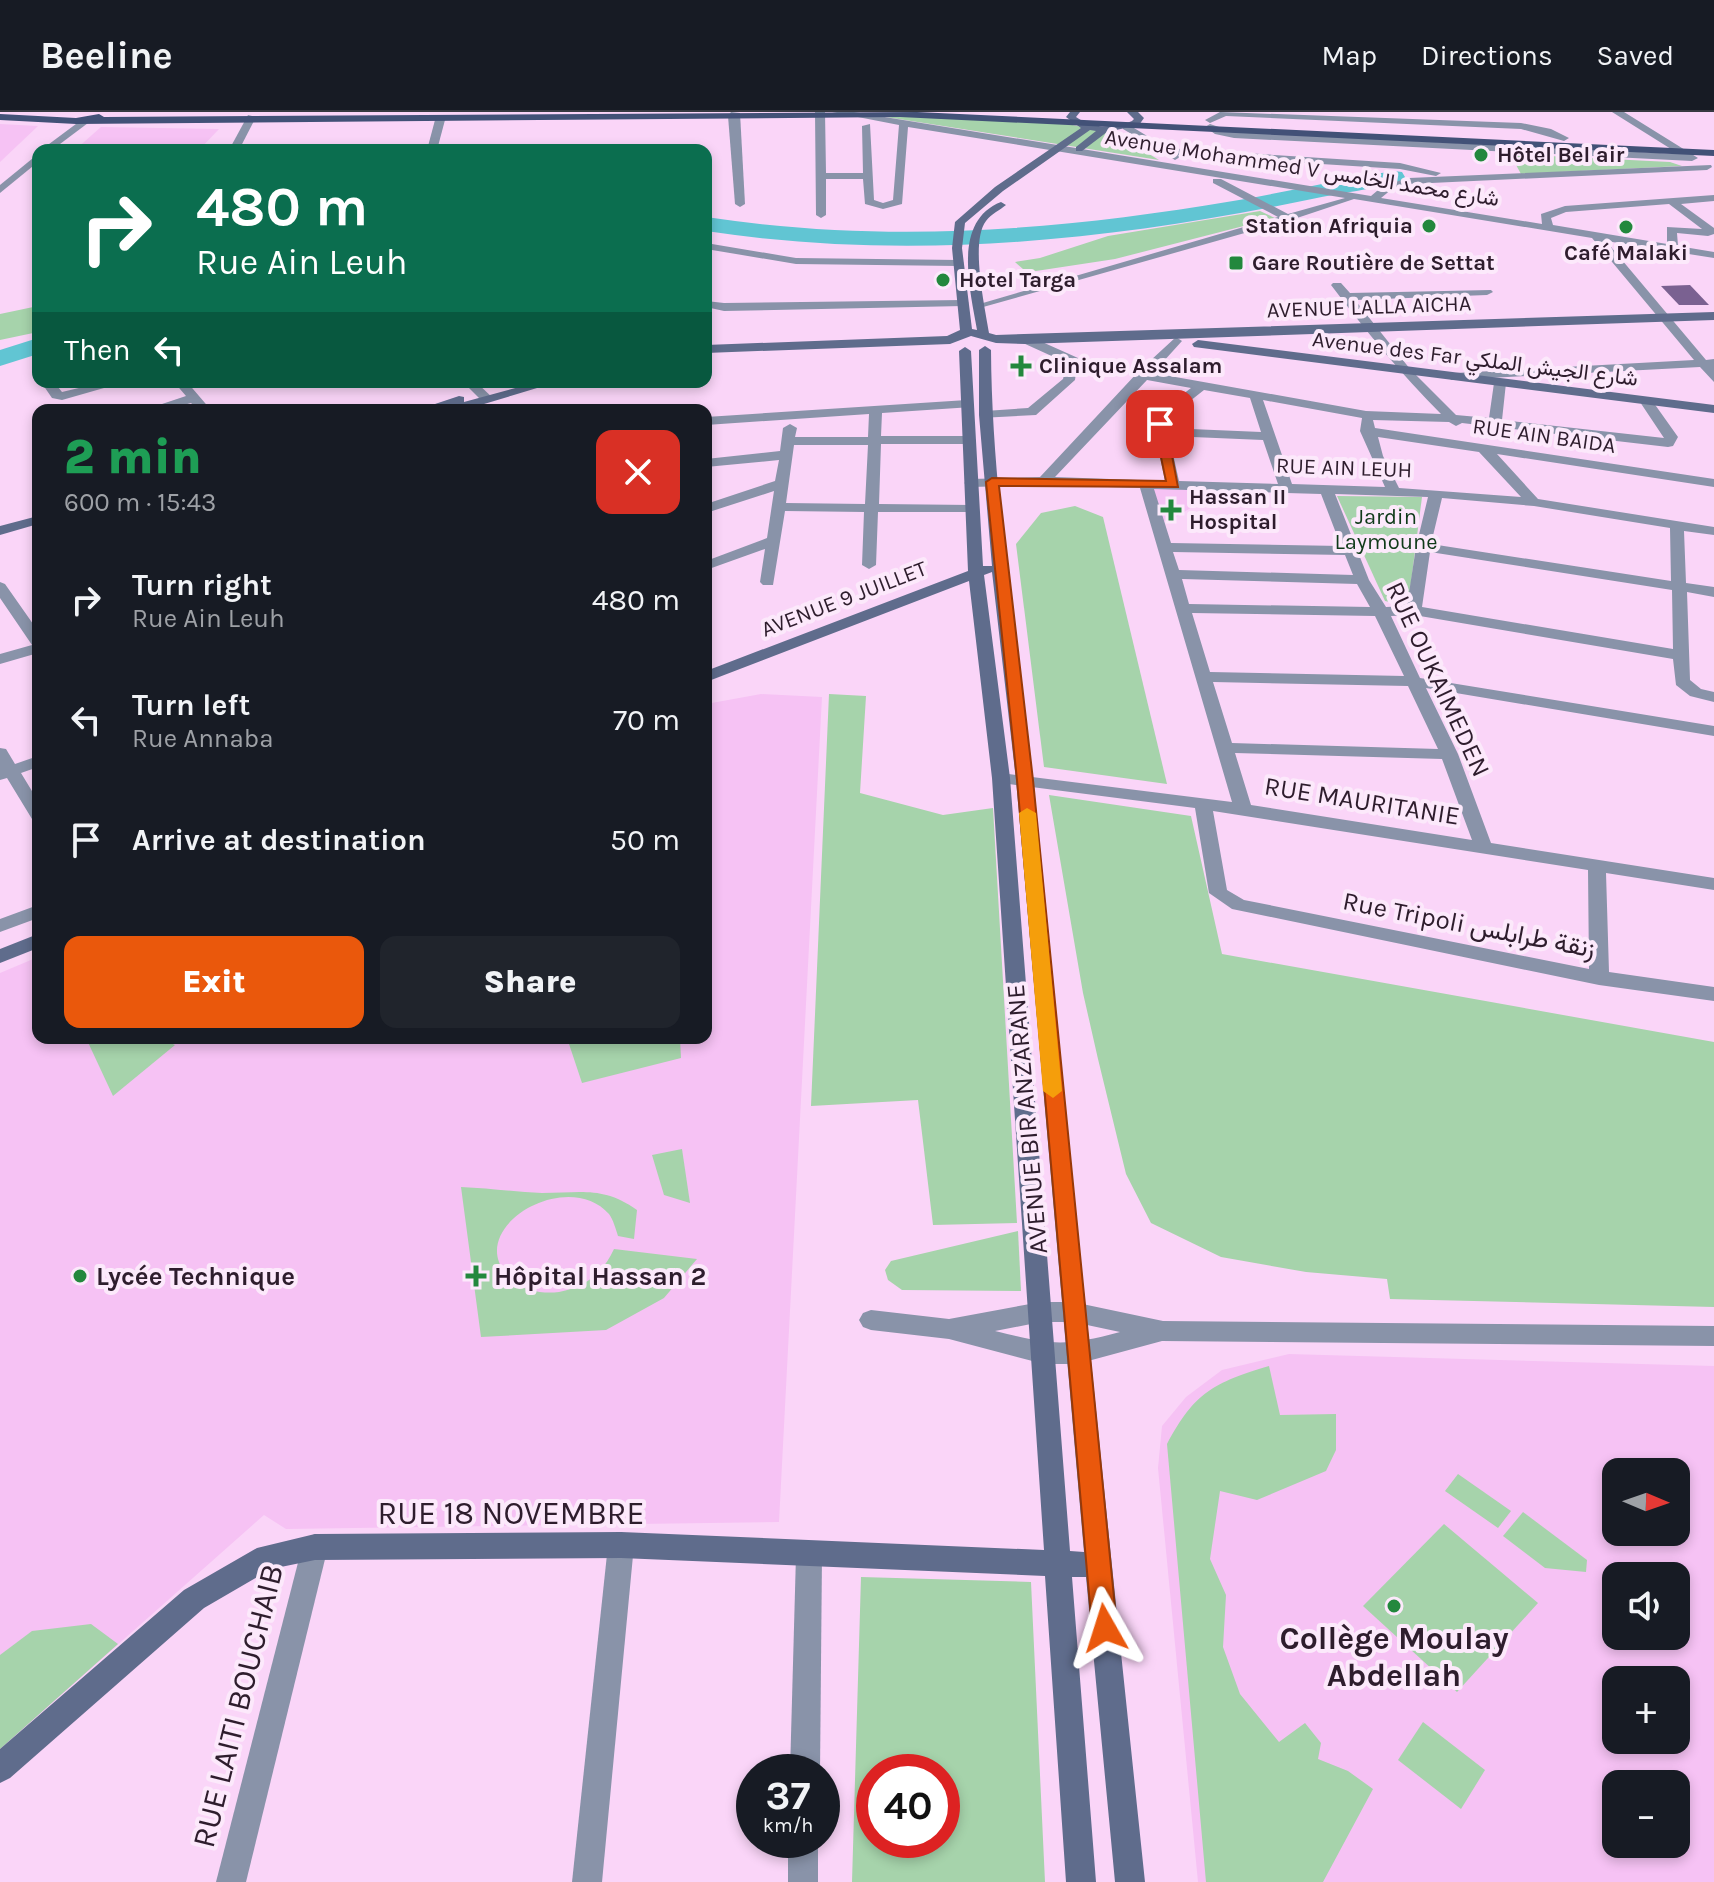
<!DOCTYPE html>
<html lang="en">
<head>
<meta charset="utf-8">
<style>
  :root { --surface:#171b24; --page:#20242c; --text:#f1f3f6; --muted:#9ea1a6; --line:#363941; --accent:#ea580c }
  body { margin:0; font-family:Karla,Vazirmatn,sans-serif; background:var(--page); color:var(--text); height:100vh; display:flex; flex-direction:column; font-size:30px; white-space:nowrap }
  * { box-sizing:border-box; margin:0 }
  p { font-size:26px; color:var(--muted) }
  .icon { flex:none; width:44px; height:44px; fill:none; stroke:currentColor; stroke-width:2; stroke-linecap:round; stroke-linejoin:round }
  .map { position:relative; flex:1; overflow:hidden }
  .side { position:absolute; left:32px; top:292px; width:680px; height:640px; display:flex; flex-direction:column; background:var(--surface); border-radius:16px; box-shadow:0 4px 12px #0003 }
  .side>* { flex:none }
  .top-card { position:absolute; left:32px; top:32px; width:680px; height:244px; border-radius:16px; box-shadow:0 4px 12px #0003; background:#0b6e4f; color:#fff; overflow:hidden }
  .needle { width:52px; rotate:92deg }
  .fabs { position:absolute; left:1602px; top:1346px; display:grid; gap:16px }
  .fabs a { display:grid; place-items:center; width:88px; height:88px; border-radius:16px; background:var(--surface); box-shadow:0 4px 12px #0003; font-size:40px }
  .speed { position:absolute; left:736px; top:1642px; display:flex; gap:16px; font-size:40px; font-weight:700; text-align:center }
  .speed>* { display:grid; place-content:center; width:104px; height:104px; border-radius:50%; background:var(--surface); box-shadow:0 4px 12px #0003; line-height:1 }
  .speed small { font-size:20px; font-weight:400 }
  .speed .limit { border:12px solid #d22; background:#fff; color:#111 }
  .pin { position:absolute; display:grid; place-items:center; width:68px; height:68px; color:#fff; margin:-34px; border-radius:16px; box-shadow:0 4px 12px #0006 }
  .me { position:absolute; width:88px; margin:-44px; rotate:354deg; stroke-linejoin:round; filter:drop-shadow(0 0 6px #0008) }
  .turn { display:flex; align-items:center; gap:28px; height:168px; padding:0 32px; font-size:36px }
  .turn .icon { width:104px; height:104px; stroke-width:2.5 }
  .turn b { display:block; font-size:56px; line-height:68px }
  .then { display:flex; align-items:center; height:76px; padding:0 32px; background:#0003; gap:16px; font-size:30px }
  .round { display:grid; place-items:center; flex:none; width:84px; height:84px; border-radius:16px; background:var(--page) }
  .overview { display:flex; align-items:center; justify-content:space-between; height:136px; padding:0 32px }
  h1 { font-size:48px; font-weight:800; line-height:60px; color:#1e9e55 }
  .action { display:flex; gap:16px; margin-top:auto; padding:16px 32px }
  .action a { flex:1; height:92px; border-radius:16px; background:var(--accent); color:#fff; font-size:32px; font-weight:800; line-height:92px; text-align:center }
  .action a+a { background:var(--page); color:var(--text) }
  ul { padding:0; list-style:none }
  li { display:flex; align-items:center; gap:24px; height:120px; padding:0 32px }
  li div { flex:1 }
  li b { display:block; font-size:30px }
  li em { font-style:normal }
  header { display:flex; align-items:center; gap:48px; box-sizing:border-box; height:112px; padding:0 40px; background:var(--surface); border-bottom:2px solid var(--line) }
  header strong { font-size:38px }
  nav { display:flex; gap:44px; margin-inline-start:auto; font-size:28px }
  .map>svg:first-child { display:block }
  .built { fill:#f6c2f4; fill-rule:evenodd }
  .green { fill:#a6d3ab; fill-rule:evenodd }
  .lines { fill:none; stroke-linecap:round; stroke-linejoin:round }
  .river { fill:#61c5d3; fill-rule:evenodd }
  .building { fill:#7a6191 }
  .street { fill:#8993a9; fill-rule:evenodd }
  .secondary { fill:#5f6c8c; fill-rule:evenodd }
  .primary { fill:#425177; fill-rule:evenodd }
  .route { fill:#ea580c; stroke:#983908; stroke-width:2 }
  .slow { fill:#f59e0b }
  .poi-dot { fill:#23883d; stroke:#fce9fb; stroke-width:3 }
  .labels { text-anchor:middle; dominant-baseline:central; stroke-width:8; stroke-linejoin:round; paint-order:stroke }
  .far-poi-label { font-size:22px; font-weight:bold; fill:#2e1d2d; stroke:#fce9fb; text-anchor:start }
  .far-street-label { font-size:22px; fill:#2e1d2d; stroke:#fce9fb }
  .far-park-label { font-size:22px; fill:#0f3a19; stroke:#fce9fb }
  .street-label { font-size:26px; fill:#2e1d2d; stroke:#fce9fb }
  .poi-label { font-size:26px; font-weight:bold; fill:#2e1d2d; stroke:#fce9fb; text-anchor:start }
  .near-street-label { font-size:32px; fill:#2e1d2d; stroke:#fce9fb }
  .near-poi-label { font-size:32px; font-weight:bold; fill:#2e1d2d; stroke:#fce9fb }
</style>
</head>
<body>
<header>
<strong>Beeline</strong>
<nav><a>Map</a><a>Directions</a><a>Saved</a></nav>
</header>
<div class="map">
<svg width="1714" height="1770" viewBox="0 0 1714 1770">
  <rect width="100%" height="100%" fill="#fad5f8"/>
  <!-- built -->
  <g class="built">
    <polygon points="0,12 38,14 0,50"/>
    <polygon points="101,15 219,17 199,38 75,38"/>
    <polygon points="1150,376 1203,377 1203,388 1170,409 1159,409"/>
    <polygon points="761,582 822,585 779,1410 286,1417 264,1403 0,1637 0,861 38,845 38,926 706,926 706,592"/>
    <path d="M1289,1242L1714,1254V1770H1198L1158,1356L1162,1314L1186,1285L1222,1258ZM1616,1360H1676V1420H1616ZM1616,1464H1676V1524H1616ZM1616,1568H1676V1628H1616ZM1616,1672H1676V1732H1616Z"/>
  </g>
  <!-- green -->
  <g class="green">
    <polygon points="873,3 1052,9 1114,21 1159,48"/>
    <polygon points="1510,42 1670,50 1682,54 1521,62"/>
    <polygon points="1260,99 1275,106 1115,147 1036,159 1023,157 1015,150 1040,146 1108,124"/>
    <polygon points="38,194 38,220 0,228 0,202"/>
    <polygon points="1337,384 1422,385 1409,486 1404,493 1385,489"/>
    <polygon points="1075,394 1103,405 1167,672 1044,655 1016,432 1041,401"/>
    <polygon points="829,582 866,584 860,681 943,703 993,696 1017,1111 933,1113 918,988 811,994"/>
    <polygon points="1049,683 1191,704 1222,842 1714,930 1714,1195 1390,1187 1387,1167 1306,1160 1221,1145 1151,1111 1126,1062 1098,947 1083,881"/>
    <polygon points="86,926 160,926 175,933 113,984"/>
    <polygon points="567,926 680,926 681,946 582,971"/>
    <polygon points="682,1037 690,1091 664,1083 652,1043"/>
    <path d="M461,1075C488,1076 515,1080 542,1081C581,1081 603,1074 637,1098L634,1127L618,1124C616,1118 613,1107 609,1102C566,1053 456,1120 513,1169C525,1179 543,1182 559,1180C586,1175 603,1161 614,1137L697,1147L664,1186L606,1218L481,1225Z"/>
    <polygon points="1018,1119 1021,1179 902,1178 888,1168 885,1158 891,1149"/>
    <path d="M1269,1254L1280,1303L1336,1302V1338L1326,1359L1257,1388L1220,1379L1210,1447L1226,1483L1223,1535L1240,1582L1279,1630L1305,1611L1321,1631L1318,1647L1348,1659L1373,1677L1323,1770H1206L1167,1332C1195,1280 1213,1271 1269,1254Z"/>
    <polygon points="1458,1362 1511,1399 1498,1416 1445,1379"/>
    <polygon points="1523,1400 1587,1448 1586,1460 1545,1456 1503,1424"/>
    <polygon points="1444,1412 1538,1491 1457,1580 1363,1494"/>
    <path d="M861,1465L1031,1470L1045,1770H852ZM874,1660H942V1728H874Z"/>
    <polygon points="91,1512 118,1532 0,1637 0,1543 32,1519"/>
    <polygon points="1423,1610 1485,1658 1461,1697 1398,1648"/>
  </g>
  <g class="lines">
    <!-- river -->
    <g class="river">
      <path d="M1394,59L1402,60L1405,65L1402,70C1372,77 1341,81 1312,87C1112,129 909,150 706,119V105C885,132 1055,119 1233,89C1287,80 1340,67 1394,59Z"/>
      <polygon points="38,226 38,242 0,254 0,238"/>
    </g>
  </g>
  <!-- building -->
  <polygon class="building" points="1690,173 1709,193 1679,193 1661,174"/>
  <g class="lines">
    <!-- street -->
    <g class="street">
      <polygon points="731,0 740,1 745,92 740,95 735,92 728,4"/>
      <path d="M815,0H825L826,61H863L862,14L870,12L874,88L883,91L893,88L899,13L832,0H854L1371,84L1384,73L1409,66L1711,53L1712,55L1707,58L1410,72L1392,77L1381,86L1542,112L1541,102L1565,94L1714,83V89L1681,92L1714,116V122L1708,124L1677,121L1678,134L1714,140V146L1606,129L1706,248L1714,247V270L1700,255L1451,268L1449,265L1455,261L1694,248L1592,126L1354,87L1291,108L976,197V193L1278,105L1213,71V67H1221L1288,102L1345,86L908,15L902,92L883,97L865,92L863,67H826V103L821,106L816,103ZM1669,92L1702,117L1667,115V132L1553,113L1551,106L1566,100Z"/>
      <polygon points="1220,0 1521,11 1551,17 1569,26 1564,29 1521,17 1226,4 1210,11 1205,8"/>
      <polygon points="1612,0 1624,0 1698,46 1692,49 1234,26 1215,22 1205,15 1210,12 1234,20 1679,42"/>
      <polygon points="248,3 256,5 239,38 229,38"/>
      <polygon points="440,5 445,8 437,38 427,38 435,8"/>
      <polygon points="84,6 92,8 52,38 41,38"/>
      <polygon points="1123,13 1129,13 1167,36 1400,51 1441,61 1436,64 1400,57 1178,43 1180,45 1175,48 1123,17"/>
      <polygon points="38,42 38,50 0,81 0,73"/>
      <polygon points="706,131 796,146 958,148 964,151 958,154 796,152 706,137"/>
      <path d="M1333,171H1341L1350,181L1491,178L1493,180L1487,183L1355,188L1410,257L1456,303L1489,306L1494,271L1500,267L1506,271L1502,308L1664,326L1640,290L1646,286L1651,287L1678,325L1673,334L1668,335L1462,311L1456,314L1449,310L1373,308L1375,316L1714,367V375L1497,342L1538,387L1714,415V423L1684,419L1686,471L1714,475V485L1687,480L1690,568L1701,577L1714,580V590L1690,584L1676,573L1673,547L1414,503L1391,504L1420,566L1714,614V624L1426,576L1458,642L1491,731L1714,766V778L1606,761L1609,860L1714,875V889L1599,873L1232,797L1209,781L1195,696L1001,671L992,666L1001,661L1232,690L1140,376L1044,373L971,375L964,371L971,367L1040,365L1138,260L1176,225L1182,229L1153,261L1366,299L1441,302C1401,262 1365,218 1331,173ZM1147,268L1191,276L1161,299L1153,312L1165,369L1055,365ZM1204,278L1250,286L1261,320L1167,316L1171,304ZM1263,288L1362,306L1360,319L1385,375L1292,372ZM1169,324L1263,328L1278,372L1179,369ZM1378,325L1479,340L1521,385L1399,376L1383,344ZM1154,377L1321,382L1341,434L1171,431ZM1335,382L1428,385L1416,435L1407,494L1386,495L1369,468ZM1442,386L1534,394L1670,416L1671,469L1431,432ZM1173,440L1345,443L1353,463L1179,458ZM1430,440L1672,478L1673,537L1422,495ZM1182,467L1357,472L1370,495L1189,492ZM1192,501L1375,504L1404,564L1210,560ZM1213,570L1408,574L1438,637L1232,631ZM1235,641L1442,647L1472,728L1251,693ZM1213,699L1588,758L1589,857L1244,788L1227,778Z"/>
      <polygon points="706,189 724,191 963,188 969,191 963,194 724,199 706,195"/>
      <polygon points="1023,225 1031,225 1078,246 1075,268 1036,303 980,306 980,300 985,299 1028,296 1063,267 1067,251 1023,231"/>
      <polygon points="41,270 54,270 62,280 104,270 125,270 62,288 52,286"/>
      <polygon points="174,270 187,270 211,298 198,298 191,291 165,298 144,298 186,284"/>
      <polygon points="463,270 476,270 494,287 483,290"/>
      <path d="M967,288L972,289V295L882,301L881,324H969L976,328L969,332H881L879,392L972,393L979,397L977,400H878L876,453L869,457L862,453L864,400L785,399L773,473H763L760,470L765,437L706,458V449L767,426L774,379L706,401V392L775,369L779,348L706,355V347L780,339L783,316L790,312L797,316L795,325H868L869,302L706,313V305ZM794,333H868L865,392L786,391Z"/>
      <polygon points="0,470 5,472 38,519 38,541 0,552 0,542 32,533 0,486"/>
      <polygon points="0,636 6,637 15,652 38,644 38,655 21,661 38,689 38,709 32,707 7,666 0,668"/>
      <polygon points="38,793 38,806 0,820 0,807"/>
      <path d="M1041,1190H1073L1163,1209L1714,1214V1234L1162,1229L1077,1252H1044L949,1227L871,1218L863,1215L859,1208L863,1201L871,1198L949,1207ZM1041,1210H1073L1120,1220C1064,1235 1051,1233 995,1219Z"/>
      <polygon points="621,1420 630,1424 634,1433 602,1770 572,1770 608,1433 612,1424"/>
      <polygon points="315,1422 324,1426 328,1435 246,1770 216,1770 302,1435 306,1426"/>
      <polygon points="809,1430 818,1434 822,1443 820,1660 790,1660 796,1443 800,1434"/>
      <rect x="788" y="1728" width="30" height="42"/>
    </g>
    <!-- secondary -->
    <g class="secondary">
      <path d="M1070,0H1080L1076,5C1093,17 1113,17 1132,9L1134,7L1127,0H1138L1144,6L1139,13L1107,20L1082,39H1076V35L1096,19L1090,18L1003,79L965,111L962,136L972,217L977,218C970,177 952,109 1001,90L1006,93C1000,98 991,102 986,109C970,130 985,195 989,221L996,223L1714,200V208L1025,232L996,231L971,224L950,232L706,241V233L947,224L960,218L952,136L955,110L995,75L1081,16L1066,5Z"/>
      <polygon points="1198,228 1714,293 1714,301 1194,235 1192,232"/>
      <path d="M985,234L991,238C992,398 1023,556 1038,715C1072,1067 1108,1419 1145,1770H1115L1086,1465H1072L1096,1770H1066L1045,1464L621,1446L315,1448L271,1457L204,1496L10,1666L0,1671V1637L184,1478L257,1436L315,1422L621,1420L1044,1438L992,666L969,469L706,570V559L968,459L959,239L965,235L971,239L983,454H992L979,303V238ZM992,460L1016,668L1084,1440L1070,1439L1010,666L984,463Z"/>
      <polygon points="537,270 557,270 464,298 417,298 459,284 464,285 464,290"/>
      <polygon points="38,404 38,412 0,423 0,414"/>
      <polygon points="38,822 38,836 0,851 0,837"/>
    </g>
    <!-- primary -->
    <polygon class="primary" points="917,0 1714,38 1714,44 900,5 76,12 0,8 0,2 76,6 99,2 104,5"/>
  </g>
  <!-- route -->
  <polygon class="route" points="1160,308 1166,312 1178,375 999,374 1033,668 1117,1516 1113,1525 1105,1529 1096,1525 1092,1516 1017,668 986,370 992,366 1166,369 1154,312"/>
  <!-- slow -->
  <polygon class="slow" points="1027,696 1036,701 1062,979 1053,986 1043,979 1019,701"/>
  <!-- markers -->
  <g class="poi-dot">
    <circle cx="1481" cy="43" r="8"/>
    <circle cx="1429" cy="114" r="8"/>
    <circle cx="1626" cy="115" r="8"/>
    <rect x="1228" y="143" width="16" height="16" rx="4"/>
    <circle cx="943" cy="168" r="8"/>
    <path d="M1017 242h8v8h8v8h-8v8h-8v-8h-8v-8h8z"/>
    <path d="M1167 386h8v8h8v8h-8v8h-8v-8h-8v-8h8z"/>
    <circle cx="80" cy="1164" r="8"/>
    <path d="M472 1152h8v8h8v8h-8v8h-8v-8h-8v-8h8z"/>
    <circle cx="1394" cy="1494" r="8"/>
  </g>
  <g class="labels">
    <!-- far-poi labels -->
    <g class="far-poi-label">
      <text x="1497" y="43">Hôtel Bel air</text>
      <text x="1413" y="114" text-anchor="end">Station Afriquia</text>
      <text x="1626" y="141" text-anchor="middle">Café Malaki</text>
      <text x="1252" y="151">Gare Routière de Settat</text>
      <text x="959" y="168">Hotel Targa</text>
      <text x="1039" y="254">Clinique Assalam</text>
      <text x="1189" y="385">Hassan II<tspan x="1189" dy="25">Hospital</tspan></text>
    </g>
    <!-- far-street labels -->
    <g class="far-street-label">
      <text transform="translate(1302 56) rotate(9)">Avenue Mohammed V شارع محمد الخامس</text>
      <text transform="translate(1369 195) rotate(-2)">AVENUE LALLA AICHA</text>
      <text transform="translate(1475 247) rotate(7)">Avenue des Far شارع الجيش الملكي</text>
      <text transform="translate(1544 324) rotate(8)">RUE AIN BAIDA</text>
      <text transform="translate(1344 356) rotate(2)">RUE AIN LEUH</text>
      <text transform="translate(844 487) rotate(-21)">AVENUE 9 JUILLET</text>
    </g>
    <!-- far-park labels -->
    <g class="far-park-label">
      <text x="1386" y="405">Jardin<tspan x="1386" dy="25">Laymoune</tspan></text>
    </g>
    <!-- street labels -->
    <g class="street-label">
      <text transform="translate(1438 567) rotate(65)">RUE OUKAIMEDEN</text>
      <text transform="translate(1362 689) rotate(9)">RUE MAURITANIE</text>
      <text transform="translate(1469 813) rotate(11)">Rue Tripoli زنقة طرابلس</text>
      <text transform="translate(1027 1007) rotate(-95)">AVENUE BIR ANZARANE</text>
    </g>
    <!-- poi labels -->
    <g class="poi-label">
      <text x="96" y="1164">Lycée Technique</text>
      <text x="494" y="1164">Hôpital Hassan 2</text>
    </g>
    <!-- near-street labels -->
    <g class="near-street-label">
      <text x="511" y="1401">RUE 18 NOVEMBRE</text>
      <text transform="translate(238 1594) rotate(-76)">RUE LAITI BOUCHAIB</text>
    </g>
    <!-- near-poi labels -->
    <g class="near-poi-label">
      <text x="1394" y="1526">Collège Moulay<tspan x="1394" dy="37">Abdellah</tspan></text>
    </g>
  </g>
</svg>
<div class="fabs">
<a><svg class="needle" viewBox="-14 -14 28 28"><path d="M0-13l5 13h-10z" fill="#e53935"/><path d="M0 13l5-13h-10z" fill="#9ea1a6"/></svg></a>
<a><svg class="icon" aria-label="sound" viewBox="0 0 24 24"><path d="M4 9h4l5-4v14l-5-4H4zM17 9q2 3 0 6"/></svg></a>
<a>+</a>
<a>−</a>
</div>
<div class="speed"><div>37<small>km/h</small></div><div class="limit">40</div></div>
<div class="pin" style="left:1160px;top:312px;background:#d93025"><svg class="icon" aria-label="arrive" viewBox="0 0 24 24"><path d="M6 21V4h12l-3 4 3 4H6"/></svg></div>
<svg class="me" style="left:1105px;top:1516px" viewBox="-20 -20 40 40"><path d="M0-17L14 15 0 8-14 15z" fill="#ea580c" stroke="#fff" stroke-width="4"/></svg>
<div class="top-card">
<div class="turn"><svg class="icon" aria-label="right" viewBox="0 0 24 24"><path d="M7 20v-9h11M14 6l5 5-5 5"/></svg><div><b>480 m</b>Rue Ain Leuh</div></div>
<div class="then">Then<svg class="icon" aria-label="left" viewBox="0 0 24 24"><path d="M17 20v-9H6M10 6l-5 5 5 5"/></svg></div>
</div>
<section class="side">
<div class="overview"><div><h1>2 min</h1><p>600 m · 15:43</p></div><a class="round" style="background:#d93025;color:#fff"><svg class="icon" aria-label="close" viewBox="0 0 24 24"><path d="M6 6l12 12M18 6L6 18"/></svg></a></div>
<ul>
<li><svg class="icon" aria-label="right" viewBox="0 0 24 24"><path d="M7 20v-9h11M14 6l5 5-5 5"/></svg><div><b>Turn right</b><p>Rue Ain Leuh</p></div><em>480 m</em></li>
<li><svg class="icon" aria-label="left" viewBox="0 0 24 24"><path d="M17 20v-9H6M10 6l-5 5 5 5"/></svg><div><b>Turn left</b><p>Rue Annaba</p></div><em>70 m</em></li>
<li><svg class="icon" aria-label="arrive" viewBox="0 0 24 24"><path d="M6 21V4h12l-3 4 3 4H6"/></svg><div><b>Arrive at destination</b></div><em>50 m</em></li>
</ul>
<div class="action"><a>Exit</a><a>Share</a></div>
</section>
</div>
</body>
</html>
